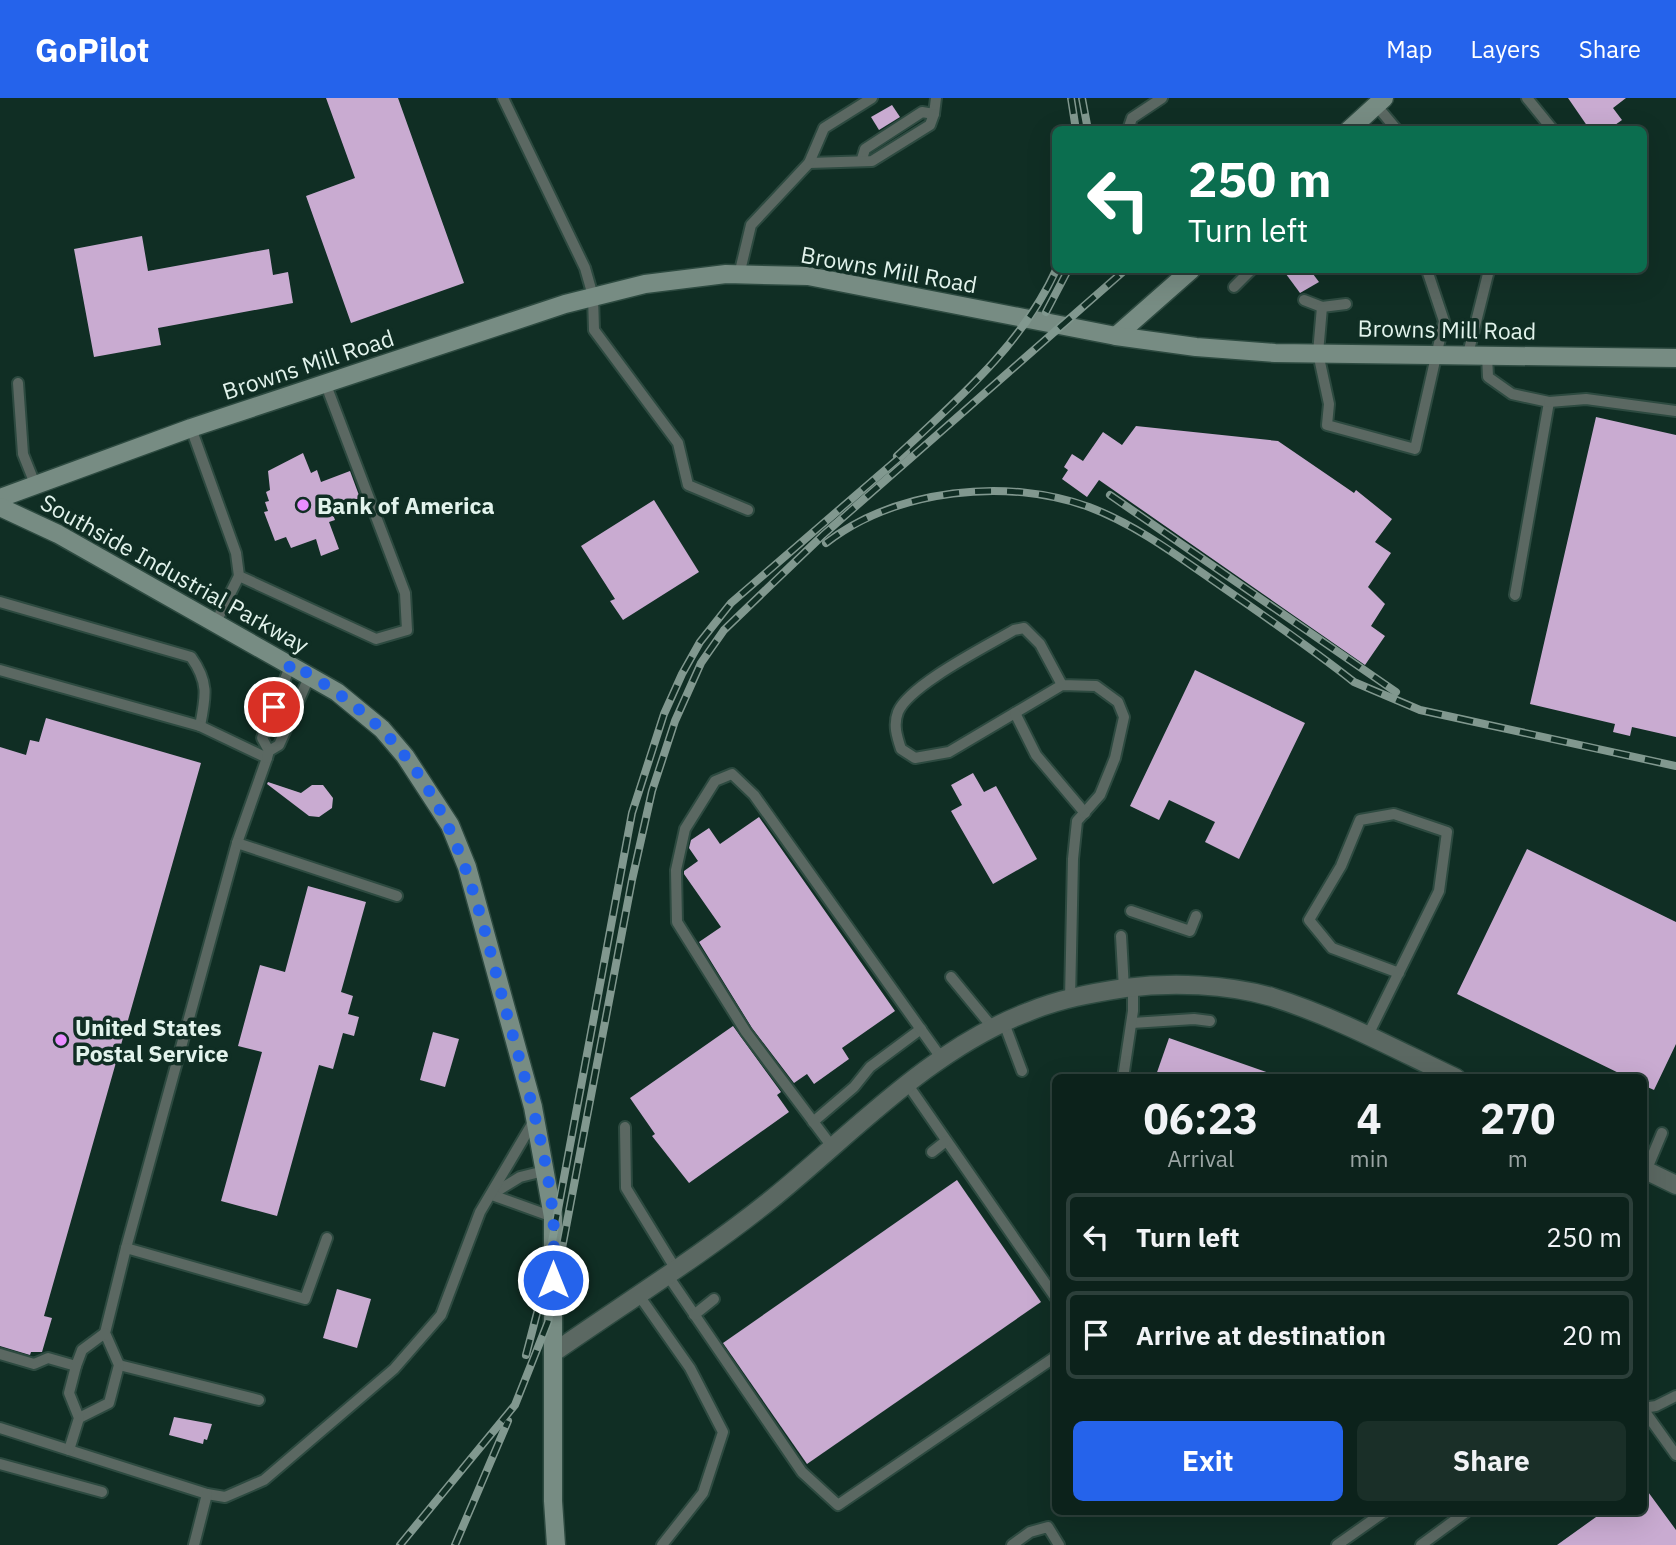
<!DOCTYPE html>
<html lang="en">
<head>
<meta charset="utf-8">
<style>
  :root { --surface:#0c221b; --page:#1a2f28; --text:#f1f3f6; --muted:#9aa4a3; --line:#2c3f3a; --accent:#2563eb }
  body { margin:0; font-family:"IBM Plex Sans",sans-serif; background:var(--page); color:var(--text); height:100vh; display:flex; flex-direction:column; font-size:26px; white-space:nowrap }
  * { box-sizing:border-box; margin:0 }
  p { font-size:23px; color:var(--muted) }
  .icon { flex:none; width:38px; height:38px; fill:none; stroke:currentColor; stroke-width:2; stroke-linecap:round; stroke-linejoin:round }
  .map { position:relative; flex:1; overflow:hidden }
  .side { position:absolute; left:1052px; top:976px; width:595px; height:441px; display:flex; flex-direction:column; background:var(--surface); border-radius:10px; box-shadow:0 7px 28px #0002,0 0 0 2px var(--line) }
  .side>* { flex:none }
  .banner { position:absolute; left:1052px; top:28px; width:595px; height:147px; border-radius:10px; box-shadow:0 7px 28px #0002,0 0 0 2px var(--line); background:#0b6e4f; color:#fff; overflow:hidden }
  .pin { position:absolute; display:grid; place-items:center; width:60px; height:60px; color:#fff; margin:-30px; border:4px solid #fff; border-radius:50%; box-shadow:0 2px 7px #0007 }
  .me { position:absolute; width:77px; margin:-38px; rotate:0deg; stroke-linejoin:round; filter:drop-shadow(0 0 5px #0008) }
  .turn { display:flex; align-items:center; gap:24px; height:147px; padding:0 21px; font-size:32px }
  .turn .icon { width:91px; height:91px; stroke-width:2.5 }
  .turn b { display:block; font-size:49px; line-height:60px }
  .eta { display:flex; justify-content:space-evenly; align-items:center; height:119px; text-align:center }
  .eta b { font-size:42px; font-weight:700; line-height:49px }
  .action { display:flex; gap:14px; margin-top:auto; padding:14px 21px }
  .action a { flex:1; height:80px; border-radius:10px; background:var(--accent); color:#fff; font-size:28px; font-weight:700; line-height:80px; text-align:center }
  .action a+a { background:var(--page); color:var(--text) }
  ul { padding:0; list-style:none }
  li { display:flex; align-items:center; gap:21px; height:88px; margin:0 14px 10px; padding:0 7px; border:4px solid var(--line); border-radius:10px }
  li div { flex:1 }
  li b { display:block; font-size:26px }
  li em { font-style:normal }
  header { display:flex; align-items:center; gap:42px; box-sizing:border-box; height:98px; padding:0 35px; background:var(--accent); color:#fff }
  header strong { font-size:33px }
  nav { display:flex; gap:38px; margin-inline-start:auto; font-size:24px }
  .map>svg:first-child { display:block }
  .building { fill:#c9abd1 }
  .lines { fill:none; stroke-linecap:round; stroke-linejoin:round }
  .lane-casing { stroke:#2d4a40; stroke-width:14 }
  .street-casing { stroke:#2d4a40; stroke-width:21 }
  .secondary-casing { stroke:#2d4a40; stroke-width:21 }
  .lane { stroke:#5b6862; stroke-width:10 }
  .street { stroke:#5b6862; stroke-width:18 }
  .secondary { stroke:#778c83; stroke-width:18 }
  .rail-casing { stroke:#81988f; stroke-width:8 }
  .rail { stroke:#102e24; stroke-width:5; stroke-dasharray:16; stroke-linecap:butt }
  .route { stroke:#2563eb; stroke-width:12; stroke-dasharray:0 21.6 }
  .poi-dot { fill:#e88eff; stroke:#102e24; stroke-width:2.5 }
  .labels { text-anchor:middle; dominant-baseline:central; stroke-width:7; stroke-linejoin:round; paint-order:stroke }
  .street-label { font-size:23px; fill:#e2f3ec; stroke:#102e24 }
  .poi-label { font-size:23px; font-weight:bold; fill:#e2f3ec; stroke:#102e24; text-anchor:start }
</style>
</head>
<body>
<header>
<strong>GoPilot</strong>
<nav><a>Map</a><a>Layers</a><a>Share</a></nav>
</header>
<div class="map">
<svg width="1676" height="1447" viewBox="0 0 1676 1447">
  <rect width="100%" height="100%" fill="#102e24"/>
  <!-- building -->
  <g class="building">
    <polygon points="326,0 398,0 464,185 351,225 306,98 355,80"/>
    <polygon points="1568,0 1626,0 1613,10 1622,22 1608,32 1590,32"/>
    <polygon points="892,7 900,19 879,32 871,19"/>
    <polygon points="142,138 148,173 269,151 273,177 288,174 293,205 158,230 161,247 94,259 74,151"/>
    <polygon points="1283,172 1310,172 1319,184 1300,195"/>
    <polygon points="1596,319 1676,337 1676,639 1632,629 1630,638 1613,634 1615,626 1530,606"/>
    <polygon points="1136,328 1278,343 1354,395 1356,392 1392,421 1375,444 1391,455 1368,489 1385,506 1371,528 1385,538 1365,567 1099,382 1087,399 1062,381 1068,372 1064,369 1072,356 1083,363 1103,334 1122,347"/>
    <polygon points="303,355 311,375 317,372 321,384 350,373 360,400 331,411 335,422 329,424 339,451 321,458 316,441 291,450 286,439 275,443 264,414 268,413 265,404 269,403 266,394 270,392 268,373"/>
    <polygon points="654,402 699,474 623,522 610,503 615,501 581,448"/>
    <polygon points="1195,572 1305,625 1239,761 1205,744 1215,724 1169,702 1159,722 1130,708"/>
    <polygon points="46,620 201,665 44,1218 52,1220 42,1254 31,1254 30,1257 0,1248 0,649 26,657 30,642 39,644"/>
    <polygon points="973,675 984,694 996,688 1037,761 993,786 951,713 962,707 951,687"/>
    <polygon points="268,684 301,695 312,687 323,687 333,700 332,710 319,719 309,718 267,686"/>
    <polygon points="759,719 895,913 842,950 849,961 814,986 807,976 794,985 752,930 699,844 721,829 684,776 684,773 698,763 689,750 691,742 709,730 720,746"/>
    <polygon points="1527,751 1676,824 1676,946 1654,992 1643,987 1643,980 1629,980 1457,896"/>
    <polygon points="308,788 366,804 341,894 353,898 348,916 359,919 354,938 343,935 333,971 319,967 277,1118 221,1103 262,954 238,948 260,867 285,874"/>
    <polygon points="733,928 781,994 777,997 789,1014 689,1085 652,1038 655,1036 630,1000"/>
    <polygon points="433,934 459,941 445,989 420,982"/>
    <polygon points="1169,940 1278,978 1277,980 1155,980"/>
    <polygon points="957,1082 1041,1204 807,1366 723,1245"/>
    <polygon points="337,1191 371,1201 357,1250 323,1240"/>
    <polygon points="174,1319 212,1326 207,1342 204,1341 203,1346 169,1337"/>
    <polygon points="1643,1387 1676,1432 1676,1447 1557,1447 1603,1414 1643,1414"/>
  </g>
  <g class="lines">
    <defs>
      <g id="lane">
        <polyline points="503,0 585,170 593,198 594,232 678,345 688,387 748,412"/>
        <polyline points="1527,0 1553,32"/>
        <polyline points="1376,7 1397,32"/>
        <polyline points="1128,32 1132,20 1162,0"/>
        <polyline points="862,61 865,51 922,14 934,16 936,0"/>
        <polyline points="809,65 872,63 930,27 934,16"/>
        <polyline points="739,177 751,127 809,65 824,30 872,0"/>
        <polyline points="1234,189 1251,172"/>
        <polyline points="1304,202 1322,209"/>
        <polyline points="1346,206 1322,209 1318,255 1329,306 1327,327 1415,351 1444,223 1427,172"/>
        <polyline points="1468,256 1489,172"/>
        <polyline points="1487,257 1488,279 1512,296 1549,304 1515,497"/>
        <polyline points="18,285 23,356 35,386"/>
        <polyline points="1549,304 1586,301 1676,313"/>
        <polyline points="191,330 236,455 239,478 376,541 407,532 405,495 326,287"/>
        <path d="M0,504L191,559C209,584 206,598 200,628"/>
        <polyline points="216,524 239,478"/>
        <polyline points="0,572 200,628 267,660 237,745 126,1150"/>
        <path d="M1062,587L949,654L915,660L901,651C897,639 893,627 898,614C909,587 987,548 1014,532L1024,530L1040,546L1062,587L1096,588L1118,604L1124,619L1115,660L1100,697L1077,723L1073,761L1070,901"/>
        <polyline points="1015,615 1036,657 1085,715"/>
        <polyline points="269,653 262,640 291,566"/>
        <polyline points="267,660 269,653 279,647 310,577"/>
        <polyline points="237,745 397,798"/>
        <polyline points="1131,813 1190,833 1196,818"/>
        <polyline points="1121,838 1124,891"/>
        <polyline points="951,879 993,930"/>
        <polyline points="1004,925 1022,973"/>
        <polyline points="1132,925 1194,921 1210,923"/>
        <polyline points="1368,937 1439,793 1447,734 1394,716 1360,722 1341,768 1309,822 1332,850 1399,875"/>
        <polyline points="1123,980 1133,913 1133,889"/>
        <polyline points="908,987 1055,1199"/>
        <polyline points="813,1024 854,989 870,969 921,931"/>
        <polyline points="625,1029 626,1090 675,1170"/>
        <polyline points="833,1050 746,934 677,824 676,772 685,731 715,683 732,676 754,697 942,961"/>
        <polyline points="932,1054 946,1043"/>
        <polyline points="1646,1073 1662,1035"/>
        <polyline points="494,1095 520,1079 544,1073"/>
        <polyline points="492,1097 553,1119"/>
        <polyline points="666,1175 802,1374 838,1407 1055,1259"/>
        <polyline points="638,1196 690,1270 723,1334 703,1395 662,1447"/>
        <polyline points="694,1217 714,1201"/>
        <polyline points="0,1256 34,1266 48,1260 76,1268"/>
        <polyline points="119,1267 259,1302"/>
        <polyline points="1643,1310 1656,1308 1676,1298"/>
        <polyline points="1643,1311 1676,1357"/>
        <polyline points="79,1320 109,1305 119,1267 105,1235 126,1150 305,1201 327,1140"/>
        <polyline points="0,1330 207,1396 225,1399 264,1382 394,1271 441,1217 480,1114 535,1021"/>
        <polyline points="69,1352 79,1320 69,1295 76,1268 82,1252 105,1235"/>
        <polyline points="0,1366 102,1394"/>
        <polyline points="194,1447 207,1396"/>
        <polyline points="1012,1447 1030,1434 1048,1429 1059,1447"/>
        <polyline points="1337,1447 1384,1414"/>
        <polyline points="1421,1447 1466,1414"/>
      </g>
      <g id="street">
        <polyline points="1643,1071 1676,1087"/>
        <path d="M553,1255C625,1205 705,1155 773,1100C853,1035 930,951 1028,914C1059,901 1092,895 1125,890C1172,884 1226,886 1272,899C1336,919 1395,951 1456,980"/>
      </g>
      <g id="secondary">
        <polyline points="1349,32 1384,0"/>
        <polyline points="1116,238 1191,172"/>
        <polyline points="0,400 191,330 565,206 645,186 726,176 808,178 1116,238 1196,249 1275,255 1676,260"/>
        <polyline points="0,409 58,436 337,594 382,631 405,658 450,727 467,769 533,1009 553,1119 553,1403 556,1447"/>
      </g>
    </defs>
    <!-- lane casing -->
    <use href="#lane" class="lane-casing"/>
    <!-- street casing -->
    <use href="#street" class="street-casing"/>
    <!-- secondary casing -->
    <use href="#secondary" class="secondary-casing"/>
    <!-- lane -->
    <use href="#lane" class="lane"/>
    <!-- street -->
    <use href="#street" class="street"/>
    <!-- secondary -->
    <use href="#secondary" class="secondary"/>
    <defs>
      <g id="rail">
        <polyline points="1071,0 1076,32"/>
        <polyline points="1082,0 1088,32"/>
        <polyline points="1046,214 1068,172"/>
        <path d="M897,358C957,302 1022,247 1056,172"/>
        <polyline points="1110,397 1396,594"/>
        <path d="M826,445C896,391 1007,379 1089,409C1137,427 1179,459 1221,488C1266,519 1311,550 1354,584L1420,612L1676,668"/>
        <polyline points="526,1257 543,1192 632,715 664,616 682,576 700,544 731,505 906,354"/>
        <polyline points="400,1447 515,1307 548,1224 632,782 652,693 675,623 701,565 724,532 823,437 1125,172"/>
        <polyline points="455,1447 508,1323"/>
      </g>
    </defs>
    <!-- rail casing -->
    <use href="#rail" class="rail-casing"/>
    <!-- rail -->
    <use href="#rail" class="rail"/>
  </g>
  <g class="lines">
    <!-- route -->
    <path class="route" d="M274,609L291,565C334,591 374,618 405,658C462,730 480,815 503,902C522,972 546,1045 553,1118C555,1139 553,1161 553,1182"/>
  </g>
  <!-- markers -->
  <g class="poi-dot">
    <circle cx="303" cy="407" r="7"/>
    <circle cx="61" cy="942" r="7"/>
  </g>
  <g class="labels">
    <!-- street labels -->
    <g class="street-label">
      <text transform="translate(889 171) rotate(10)">Browns Mill Road</text>
      <text transform="translate(1447 231) rotate(1)">Browns Mill Road</text>
      <text transform="translate(308 266) rotate(-18)">Browns Mill Road</text>
      <text transform="translate(175 475) rotate(29)">Southside Industrial Parkway</text>
    </g>
    <!-- poi labels -->
    <g class="poi-label">
      <text x="317" y="407">Bank of America</text>
      <text x="75" y="929">United States<tspan x="75" dy="26">Postal Service</tspan></text>
    </g>
  </g>
</svg>
<div class="pin" style="left:274px;top:609px;background:#d93025"><svg class="icon" aria-label="arrive" viewBox="0 0 24 24"><path d="M6 21V4h12l-3 4 3 4H6"/></svg></div>
<svg class="me" style="left:553px;top:1182px" viewBox="-20 -20 40 40"><circle r="17" fill="#2563eb" stroke="#fff" stroke-width="3"/><path d="M0-11L8 9 0 5-8 9z" fill="#fff"/></svg>
<div class="banner">
<div class="turn"><svg class="icon" aria-label="left" viewBox="0 0 24 24"><path d="M17 20v-9H6M10 6l-5 5 5 5"/></svg><div><b>250 m</b>Turn left</div></div>
</div>
<section class="side">
<div class="eta">
<div><b>06:23</b><p>Arrival</p></div>
<div><b>4</b><p>min</p></div>
<div><b>270</b><p>m</p></div>
</div>
<ul>
<li><svg class="icon" aria-label="left" viewBox="0 0 24 24"><path d="M17 20v-9H6M10 6l-5 5 5 5"/></svg><div><b>Turn left</b></div><em>250 m</em></li>
<li><svg class="icon" aria-label="arrive" viewBox="0 0 24 24"><path d="M6 21V4h12l-3 4 3 4H6"/></svg><div><b>Arrive at destination</b></div><em>20 m</em></li>
</ul>
<div class="action"><a>Exit</a><a>Share</a></div>
</section>
</div>
</body>
</html>
